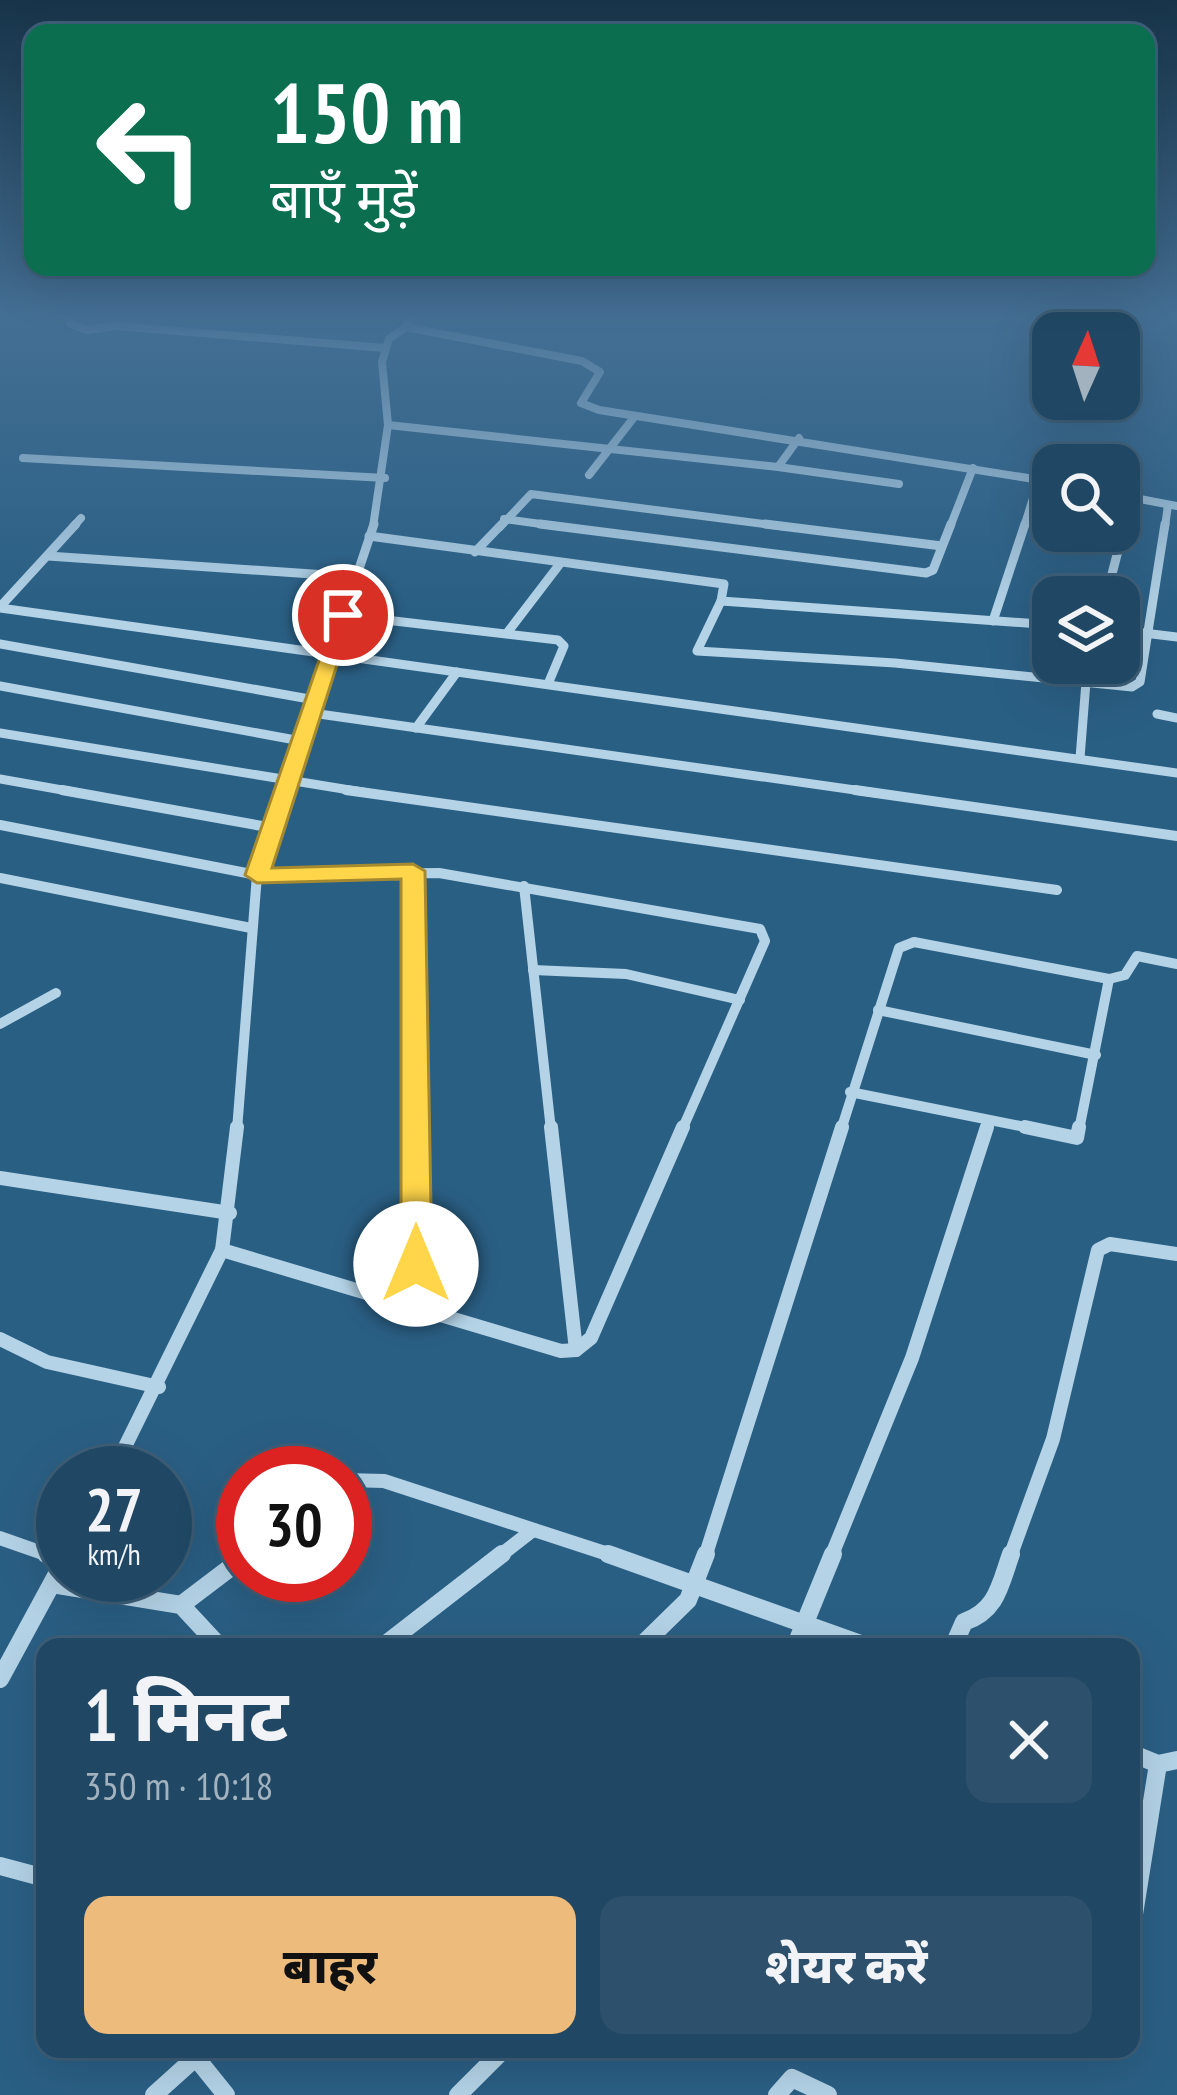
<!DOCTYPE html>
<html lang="hi">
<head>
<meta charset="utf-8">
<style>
  :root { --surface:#204763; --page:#2d516c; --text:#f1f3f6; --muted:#a2b2be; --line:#3d5f78; --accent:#edbc7c }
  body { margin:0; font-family:"PT Sans Narrow","Noto Sans Devanagari",sans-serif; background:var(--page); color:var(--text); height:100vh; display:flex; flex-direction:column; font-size:45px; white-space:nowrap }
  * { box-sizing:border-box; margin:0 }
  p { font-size:39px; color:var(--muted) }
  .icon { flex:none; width:66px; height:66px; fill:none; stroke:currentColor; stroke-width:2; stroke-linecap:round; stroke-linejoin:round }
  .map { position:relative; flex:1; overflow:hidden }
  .side { position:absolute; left:36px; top:1638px; width:1104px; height:420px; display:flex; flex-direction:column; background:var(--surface); border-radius:24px; box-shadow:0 12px 48px #0002,0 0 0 3px var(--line) }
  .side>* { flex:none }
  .hud { position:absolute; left:24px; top:24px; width:1131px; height:252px; border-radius:24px; box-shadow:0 12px 48px #0002,0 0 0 3px var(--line); background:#0b6e4f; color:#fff; overflow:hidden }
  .needle { width:78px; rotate:3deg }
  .buttons { position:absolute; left:1032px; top:312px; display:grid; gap:24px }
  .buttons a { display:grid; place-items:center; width:108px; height:108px; border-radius:24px; background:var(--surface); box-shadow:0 12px 48px #0002,0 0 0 3px var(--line); font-size:60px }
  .speed { position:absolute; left:36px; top:1446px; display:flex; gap:24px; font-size:60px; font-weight:700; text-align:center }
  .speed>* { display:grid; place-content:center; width:156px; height:156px; border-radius:50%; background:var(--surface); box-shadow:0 12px 48px #0002,0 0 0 3px var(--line); line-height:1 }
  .speed small { font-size:30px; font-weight:400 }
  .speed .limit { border:18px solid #d22; background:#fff; color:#111 }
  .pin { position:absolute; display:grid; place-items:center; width:102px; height:102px; color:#fff; margin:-51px; border:6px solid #fff; border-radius:50%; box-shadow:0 3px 12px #0007 }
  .me { position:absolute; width:132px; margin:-66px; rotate:0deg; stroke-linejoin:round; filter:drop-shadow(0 0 9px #0008) }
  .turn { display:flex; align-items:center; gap:42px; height:252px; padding:0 48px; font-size:54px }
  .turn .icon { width:156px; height:156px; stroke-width:2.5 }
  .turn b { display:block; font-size:84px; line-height:102px }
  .round { display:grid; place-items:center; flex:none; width:126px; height:126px; border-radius:24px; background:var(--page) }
  .summary { display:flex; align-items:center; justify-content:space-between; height:204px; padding:0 48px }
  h1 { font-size:72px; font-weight:800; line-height:90px }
  .cta { display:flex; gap:24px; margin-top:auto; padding:24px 48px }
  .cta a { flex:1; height:138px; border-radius:24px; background:var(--accent); color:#111; font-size:48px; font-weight:800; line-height:138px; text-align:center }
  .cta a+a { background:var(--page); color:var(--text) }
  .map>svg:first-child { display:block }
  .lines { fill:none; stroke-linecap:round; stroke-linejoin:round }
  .street-far4 { stroke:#b4d3e7; stroke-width:8 }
  .street-far3 { stroke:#b4d3e7; stroke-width:9 }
  .street-far2 { stroke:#b4d3e7; stroke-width:10 }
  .street-far1 { stroke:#b4d3e7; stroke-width:14 }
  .street { stroke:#b4d3e7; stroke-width:18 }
  .route { fill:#ffd54a; stroke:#a68a30; stroke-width:3 }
</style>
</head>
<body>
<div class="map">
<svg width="1177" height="2095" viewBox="0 0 1177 2095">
  <rect width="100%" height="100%" fill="#2a5f84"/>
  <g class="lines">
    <!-- street-far4 -->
    <g class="street-far4">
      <polyline points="72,314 71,324 87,330 116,326 385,348"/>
      <polyline points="406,327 582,361 600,372 581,403 599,410 1053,482"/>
      <polyline points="388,425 778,467 799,438"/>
      <polyline points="23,458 385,478"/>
      <polyline points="778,467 899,484"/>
      <polyline points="589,475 635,416"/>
      <polyline points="1119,495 1177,506"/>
      <polyline points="504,519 563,527"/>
      <polyline points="73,527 81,518"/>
      <polyline points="373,527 388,425 382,362 389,339 406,327 411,314"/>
      <polyline points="500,527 531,494 788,527"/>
      <polyline points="950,527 973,468"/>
      <polyline points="1024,527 1039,479"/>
      <polyline points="1124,527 1131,498"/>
      <polyline points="1165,527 1168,505"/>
    </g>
    <!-- street-far3 -->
    <g class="street-far3">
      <polyline points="540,524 926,573 933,570 951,524"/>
      <polyline points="765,524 942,546"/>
      <polyline points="369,536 724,584 721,601 1053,625"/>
      <polyline points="475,552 502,524"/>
      <polyline points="48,556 356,577"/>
      <polyline points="1106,597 1125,524"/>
      <polyline points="721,601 697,651 895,663 1132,687 1140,682 1165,524"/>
      <polyline points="0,607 76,524"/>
      <polyline points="0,608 1177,773"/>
      <polyline points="343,615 558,640 564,646 548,684"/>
      <polyline points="993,621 1025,524"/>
      <polyline points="1044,625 1047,678"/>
      <polyline points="1119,630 1177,637"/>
      <polyline points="507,633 559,565"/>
      <polyline points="0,644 315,700"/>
      <polyline points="0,686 301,741"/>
      <polyline points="312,713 876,793"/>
      <polyline points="1157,714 1177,718"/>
      <polyline points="416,728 457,672"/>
      <polyline points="0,733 368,793"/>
      <polyline points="1080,758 1086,682"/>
      <polyline points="0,779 79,793"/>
      <polyline points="284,793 374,524"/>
    </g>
    <!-- street-far2 -->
    <g class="street-far2">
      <polyline points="62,790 273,828"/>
      <polyline points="346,790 1057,890"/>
      <polyline points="855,790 1177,836"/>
      <polyline points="0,825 257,875 439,873 760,929 765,941 682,1130"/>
      <polyline points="413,871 415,1130"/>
      <polyline points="0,878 251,928"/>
      <polyline points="524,886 551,1130"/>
      <polyline points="533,970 626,974 740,1000"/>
      <polyline points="878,1010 1096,1055"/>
      <polyline points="0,1024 56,993"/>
      <polyline points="850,1092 1040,1130"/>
      <polyline points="237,1130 257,875 285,790"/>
      <polyline points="841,1130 899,948 914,942 1109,979 1125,975 1137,956 1177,964"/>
      <polyline points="986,1130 989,1122"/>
      <polyline points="1079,1130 1109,979"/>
    </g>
    <!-- street-far1 -->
    <g class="street-far1">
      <polyline points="415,1127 417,1308"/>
      <polyline points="1025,1127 1077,1138 1079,1127"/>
      <polyline points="0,1178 230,1213"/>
      <polyline points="222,1250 561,1351 576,1350 551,1127"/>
      <polyline points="0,1339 47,1362 159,1387"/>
      <polyline points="576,1350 591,1338 683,1127"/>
      <polyline points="112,1473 222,1250 237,1127"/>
      <polyline points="345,1480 384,1481 617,1557"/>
      <polyline points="0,1538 54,1557"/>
      <polyline points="498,1557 533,1530"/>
      <polyline points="705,1557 842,1127"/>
      <polyline points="831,1557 912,1358 987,1127"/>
      <polyline points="1010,1557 1053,1439 1098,1250 1110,1244 1177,1254"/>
    </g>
    <!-- street -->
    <g class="street">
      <polyline points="46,1554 63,1560"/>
      <polyline points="608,1554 869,1647"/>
      <polyline points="52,1584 181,1605 220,1647"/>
      <polyline points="181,1605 243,1558"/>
      <polyline points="382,1647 502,1554"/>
      <polyline points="640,1647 688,1600 706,1554"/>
      <polyline points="795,1647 833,1554"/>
      <path d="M953,1647L964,1622C997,1611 1000,1585 1011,1554"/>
      <polyline points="0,1679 63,1563"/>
      <polyline points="1131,1753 1158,1764 1177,1760"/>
      <polyline points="0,1866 45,1878"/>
      <polyline points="1131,1933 1158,1764"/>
      <polyline points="189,2049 226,2095"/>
      <polyline points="154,2095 205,2049"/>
      <polyline points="458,2095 504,2049"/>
      <polyline points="777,2095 792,2078 828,2095"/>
    </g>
  </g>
  <!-- sky -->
  <linearGradient id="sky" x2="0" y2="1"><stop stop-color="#173449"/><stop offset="0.52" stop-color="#446f94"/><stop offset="1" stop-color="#446f94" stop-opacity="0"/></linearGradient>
  <rect width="1177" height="608" fill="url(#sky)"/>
  <!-- route -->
  <polygon class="route" points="336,611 353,615 272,868 413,864 425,871 432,1264 416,1276 401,1264 401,879 257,883 245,875"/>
</svg>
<div class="buttons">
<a><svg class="needle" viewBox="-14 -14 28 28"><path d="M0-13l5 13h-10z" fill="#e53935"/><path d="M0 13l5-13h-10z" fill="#a2b2be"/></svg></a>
<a><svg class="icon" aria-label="search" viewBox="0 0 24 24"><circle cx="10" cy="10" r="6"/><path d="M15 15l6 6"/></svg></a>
<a><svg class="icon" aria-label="layers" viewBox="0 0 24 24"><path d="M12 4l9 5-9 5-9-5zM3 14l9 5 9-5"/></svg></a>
</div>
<div class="speed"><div>27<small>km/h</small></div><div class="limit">30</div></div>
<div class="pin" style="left:343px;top:615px;background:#d93025"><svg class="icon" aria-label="arrive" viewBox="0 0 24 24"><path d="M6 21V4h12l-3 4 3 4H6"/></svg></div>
<svg class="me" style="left:416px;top:1264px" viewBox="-20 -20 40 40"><circle r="19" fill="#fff"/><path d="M0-13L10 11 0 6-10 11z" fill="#ffd54a"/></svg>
<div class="hud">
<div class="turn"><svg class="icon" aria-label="left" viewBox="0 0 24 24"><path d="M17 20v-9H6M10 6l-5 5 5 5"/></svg><div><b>150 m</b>बाएँ मुड़ें</div></div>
</div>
<section class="side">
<div class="summary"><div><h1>1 मिनट</h1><p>350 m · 10:18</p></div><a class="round"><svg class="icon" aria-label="close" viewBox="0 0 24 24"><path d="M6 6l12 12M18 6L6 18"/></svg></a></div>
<div class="cta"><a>बाहर</a><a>शेयर करें</a></div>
</section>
</div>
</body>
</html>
